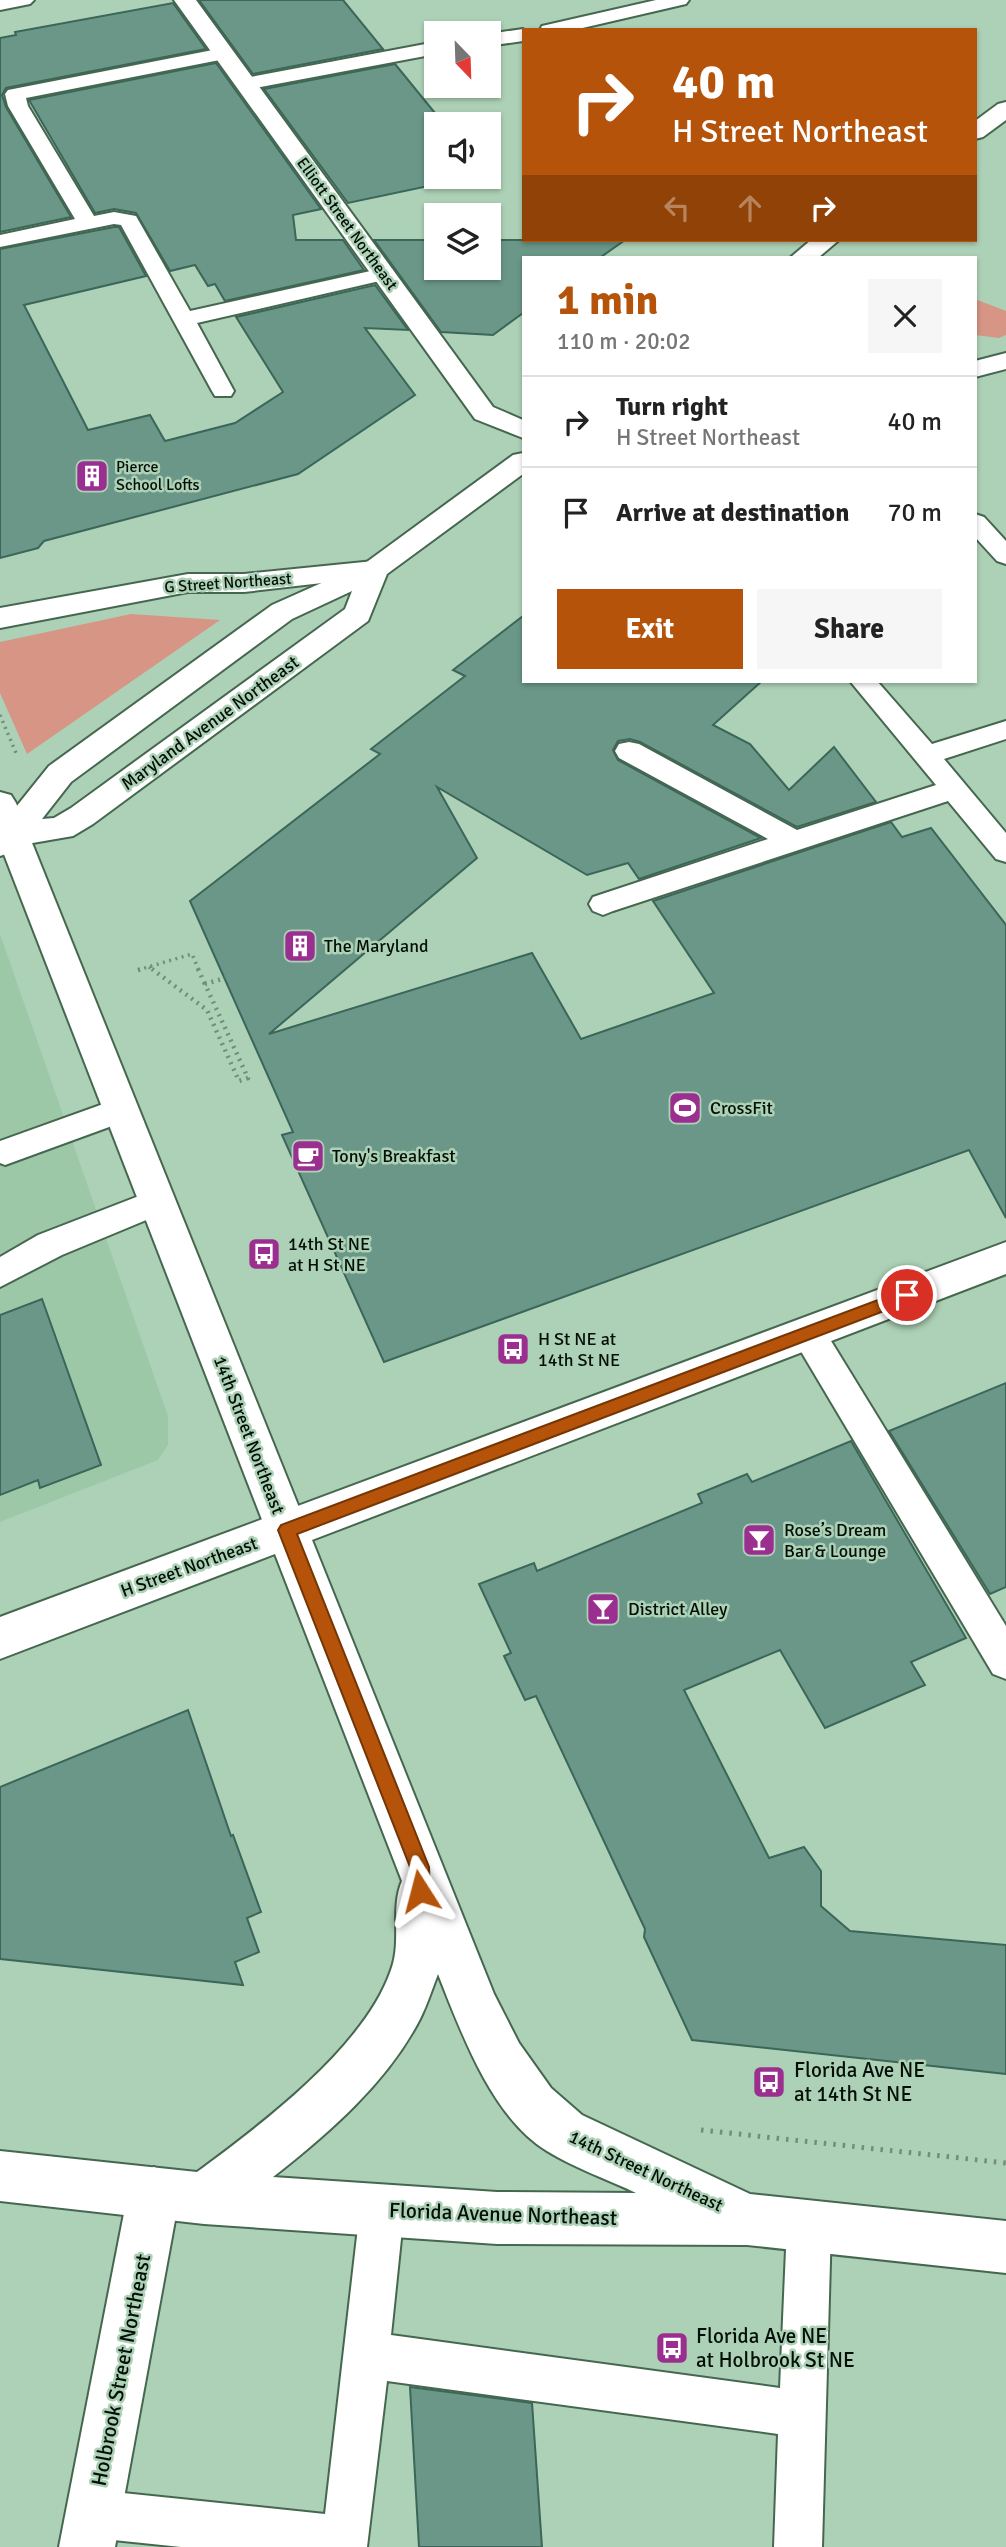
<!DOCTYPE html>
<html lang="en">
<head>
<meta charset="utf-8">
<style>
  :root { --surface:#fff; --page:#f6f6f6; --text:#222; --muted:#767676; --line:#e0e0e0; --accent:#b45309 }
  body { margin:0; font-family:Signika,sans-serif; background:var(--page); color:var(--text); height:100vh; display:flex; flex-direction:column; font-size:26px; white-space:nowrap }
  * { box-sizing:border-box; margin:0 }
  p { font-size:23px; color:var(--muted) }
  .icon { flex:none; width:38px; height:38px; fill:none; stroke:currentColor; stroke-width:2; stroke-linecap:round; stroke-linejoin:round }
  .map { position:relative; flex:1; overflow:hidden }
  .drawer { position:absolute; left:522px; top:256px; width:455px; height:427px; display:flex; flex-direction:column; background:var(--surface); border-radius:0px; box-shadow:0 2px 5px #0004 }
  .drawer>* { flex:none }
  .top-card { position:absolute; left:522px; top:28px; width:455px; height:214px; border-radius:0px; box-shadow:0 2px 5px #0004; background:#b45309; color:#fff; overflow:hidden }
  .needle { width:46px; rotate:157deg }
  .fabs { position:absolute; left:424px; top:21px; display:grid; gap:14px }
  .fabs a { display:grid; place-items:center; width:77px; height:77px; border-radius:0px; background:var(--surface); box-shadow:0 2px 5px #0004; font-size:35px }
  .pin { position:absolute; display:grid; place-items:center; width:60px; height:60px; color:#fff; margin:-30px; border:4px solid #fff; border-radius:50%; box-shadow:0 2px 7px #0007 }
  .me { position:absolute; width:77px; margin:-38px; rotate:351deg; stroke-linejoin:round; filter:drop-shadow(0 0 5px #0008) }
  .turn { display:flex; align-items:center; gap:24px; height:147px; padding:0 35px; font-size:32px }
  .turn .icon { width:91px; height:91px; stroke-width:2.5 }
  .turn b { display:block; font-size:49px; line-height:60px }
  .lanes { display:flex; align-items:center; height:66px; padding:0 35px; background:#0003; justify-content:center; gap:35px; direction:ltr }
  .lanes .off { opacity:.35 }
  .round { display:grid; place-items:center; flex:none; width:74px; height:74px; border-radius:0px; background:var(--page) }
  .overview { display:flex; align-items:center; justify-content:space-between; height:119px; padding:0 35px }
  h1 { font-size:42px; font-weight:700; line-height:52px; color:var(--accent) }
  .button { display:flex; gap:14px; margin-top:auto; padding:14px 35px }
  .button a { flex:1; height:80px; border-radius:0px; background:var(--accent); color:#fff; font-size:28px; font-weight:700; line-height:80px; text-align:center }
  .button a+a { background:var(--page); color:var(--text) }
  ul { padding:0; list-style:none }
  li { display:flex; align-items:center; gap:21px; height:91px; padding:0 35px; border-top:2px solid var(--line) }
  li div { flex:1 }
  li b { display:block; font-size:26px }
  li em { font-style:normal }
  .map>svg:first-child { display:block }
  .built { fill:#9dc8a8 }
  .green { fill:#d79586 }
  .building { fill:#6a9788; stroke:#3b6659; stroke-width:2 }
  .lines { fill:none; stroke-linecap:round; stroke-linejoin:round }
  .service-casing { stroke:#46674f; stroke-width:4 }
  .minor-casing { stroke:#46674f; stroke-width:4 }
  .tertiary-casing { stroke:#46674f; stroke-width:4 }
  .primary-casing { stroke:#46674f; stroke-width:4 }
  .path-far2 { stroke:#728d79; stroke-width:3.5; stroke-dasharray:2 4.5; stroke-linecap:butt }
  .path-far1 { stroke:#728d79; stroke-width:4.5; stroke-dasharray:2 5; stroke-linecap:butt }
  .path { stroke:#728d79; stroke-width:5; stroke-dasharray:2.5 7; stroke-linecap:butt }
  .service { fill:#fff; fill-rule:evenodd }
  .minor { fill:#fff; fill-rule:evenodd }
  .tertiary { fill:#fff; fill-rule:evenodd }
  .primary { fill:#fff; fill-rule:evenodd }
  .route { fill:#b45309; stroke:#753606; stroke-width:2 }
  .labels { text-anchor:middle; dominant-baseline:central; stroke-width:5; stroke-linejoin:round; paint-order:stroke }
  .far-street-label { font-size:16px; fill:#041007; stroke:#add1b6 }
  .far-poi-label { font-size:16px; fill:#041007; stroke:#add1b6; text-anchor:start }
  .street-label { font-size:18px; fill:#041007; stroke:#add1b6 }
  .poi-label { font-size:18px; fill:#041007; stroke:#add1b6; text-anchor:start }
  .near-poi-label { font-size:21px; fill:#041007; stroke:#add1b6; text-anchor:start }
  .near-street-label { font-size:21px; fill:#041007; stroke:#add1b6 }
</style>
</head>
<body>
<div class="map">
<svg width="1006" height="2547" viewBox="0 0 1006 2547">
  <rect width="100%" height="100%" fill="#add1b6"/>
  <!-- built -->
  <polygon class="built" points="0,934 168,1416 168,1445 158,1460 0,1522"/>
  <!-- green -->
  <g class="green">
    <polygon points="975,299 1006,311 1006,335 999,338 975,335"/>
    <polygon points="131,614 220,620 27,754 0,693 0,642"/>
  </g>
  <!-- building -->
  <g class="building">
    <polygon points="199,0 343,0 383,49 253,74"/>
    <polygon points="173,3 206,49 6,88 2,95 6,107 71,217 0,232 0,38 16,35 15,32"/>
    <polygon points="216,63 321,209 293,215 296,240 343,240 364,270 225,301 215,284 208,286 195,265 170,271 136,213 114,209 95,213 29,100"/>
    <polygon points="395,64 444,124 436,124 436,177 471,177 348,203 264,89"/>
    <polygon points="114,227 119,227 146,276 24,305 88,430 150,415 165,441 235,423 283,392 236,317 375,285 408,330 365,328 415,395 298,474 44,541 38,548 0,558 0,249"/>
    <polygon points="374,240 436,240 436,268 488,268 488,240 625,240 601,257 523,257 523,313 493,335 441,332"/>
    <polygon points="523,616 523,681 762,681 713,725 750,744 789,790 834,747 876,802 797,827 640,742 630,739 618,741 613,750 618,760 761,838 639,879 628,863 587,875 437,787 477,858 269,1034 532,953 581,1039 714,993 653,901 891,822 902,837 931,828 1006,925 1006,1218 969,1150 384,1362 282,1135 293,1132 190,901 380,754 371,749 465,676 453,670"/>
    <polygon points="42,1299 101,1465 40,1488 38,1480 0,1495 0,1315"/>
    <polygon points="1006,1383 1006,1587 990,1594 889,1431"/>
    <polygon points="851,1441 966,1638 911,1662 925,1685 825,1728 780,1650 684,1690 769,1858 804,1847 821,1871 821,1906 850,1931 1006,1945 1006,2074 692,2040 644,1937 645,1929 536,1696 525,1700 504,1656 511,1653 479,1584 534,1563 537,1571 702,1503 698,1494 747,1474 752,1482"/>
    <polygon points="188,1710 231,1836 233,1835 261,1912 247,1918 259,1952 235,1962 243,1985 0,1959 0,1787"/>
    <polygon points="410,2387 532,2403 542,2547 419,2547"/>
  </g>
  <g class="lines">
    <defs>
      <g id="service">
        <polygon points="656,0 689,0 686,4 574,30 540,30 542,26"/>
        <polygon points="523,29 523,41 488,46 488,34"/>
        <polygon points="436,42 436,54 245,90 235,84 245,78"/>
        <polygon points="223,48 232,54 230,58 26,98 28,106 94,216 114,212 136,216 190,311 384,268 392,269 395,274 392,279 384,280 197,323 234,391 231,396 215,396 212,391 121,225 114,224 0,247 0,235 75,219 8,106 5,94 8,90"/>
        <polygon points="975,514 984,517 1006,541 1006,564 997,561 975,537"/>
        <polygon points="850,681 877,681 932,744 1006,721 1006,739 944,759 1006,833 1006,862 996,859 948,801 613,911 603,915 593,911 589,904 593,897 768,839 619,758 615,751 619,744 629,742 639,744 797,830 936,785"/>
        <polygon points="120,1098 131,1101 136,1110 131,1119 16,1161 5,1165 0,1163 0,1141"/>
        <polygon points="157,1189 168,1193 173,1202 168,1211 62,1255 0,1287 0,1257 38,1235"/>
        <polygon points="808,1318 820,1323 1006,1626 1006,1679 993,1674 796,1343 791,1333 796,1323"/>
        <polygon points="382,2188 398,2194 404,2210 391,2335 780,2388 787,2226 793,2210 809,2204 825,2210 831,2226 822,2547 774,2547 778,2434 387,2381 367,2547 181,2547 94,2538 77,2531 70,2514 77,2497 94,2490 325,2514 360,2210 366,2194"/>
      </g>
      <g id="minor">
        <polygon points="0,0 34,0 30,4 0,10"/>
        <polygon points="174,0 196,0 493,407 523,420 523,438 475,419"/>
        <polygon points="1006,353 1006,369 975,377 975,361"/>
        <polygon points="374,561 384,564 388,570 384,576 244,592 188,592 0,628 0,608 188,574 244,574"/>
        <polygon points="154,2167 172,2175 180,2193 115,2547 59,2547 128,2193 136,2175"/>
      </g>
      <polygon id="tertiary" points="0,792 11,795 16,803 308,1530 302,1544 287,1549 272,1544 266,1530 0,844"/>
      <g id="primary">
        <polygon points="1006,102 1006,120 983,137 975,139 975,121 998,104"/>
        <polygon points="811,240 839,240 819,257 791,257"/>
        <path d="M523,453V474L387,574L368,621L93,824L73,836L21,845L12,852L0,856V827L49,766L272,605L364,564L513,455ZM352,591L345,609L71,808L54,818L42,819L71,782L292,619Z"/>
        <path d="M1006,1242V1274L312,1540L494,1994L519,2043L551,2088L582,2115L750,2194L1006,2221V2273L747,2245L497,2244L204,2224L0,2201V2151L197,2172C261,2125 365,2047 391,1970C402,1941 390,1909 402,1881L275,1554L0,1659V1617ZM438,1974C461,2032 492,2118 547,2151C574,2168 607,2179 636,2193L497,2192L273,2177C328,2134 387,2083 420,2019C427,2005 432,1989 438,1974Z"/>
      </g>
    </defs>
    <!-- service casing -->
    <use href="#service" class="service-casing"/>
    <!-- minor casing -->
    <use href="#minor" class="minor-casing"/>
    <!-- tertiary casing -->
    <use href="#tertiary" class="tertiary-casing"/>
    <!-- primary casing -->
    <use href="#primary" class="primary-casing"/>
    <!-- path-far2 -->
    <g class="path-far2">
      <polyline points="0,715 16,753"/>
      <polyline points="149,967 154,971"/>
      <polyline points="138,970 192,954 199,971"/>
    </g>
    <!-- path-far1 -->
    <g class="path-far1">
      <polyline points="152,969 207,1010 239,1081 248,1078 205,984 225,978"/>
      <polyline points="198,969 205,984"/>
      <polyline points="138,970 142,969"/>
    </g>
    <!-- path -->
    <polyline class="path" points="701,2130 1006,2163"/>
    <!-- service -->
    <use href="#service" class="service"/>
    <!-- minor -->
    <use href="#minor" class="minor"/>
    <!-- tertiary -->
    <use href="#tertiary" class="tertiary"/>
    <!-- primary -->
    <use href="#primary" class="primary"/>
  </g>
  <!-- route -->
  <polygon class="route" points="907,1289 913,1291 915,1295 913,1300 297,1534 429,1867 430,1891 427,1897 420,1900 413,1897 410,1867 278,1530 281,1525"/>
  <!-- icons -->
  <defs>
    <symbol id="building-square" viewBox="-11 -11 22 22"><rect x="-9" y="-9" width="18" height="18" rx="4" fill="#9b2f8f" stroke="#add1b6"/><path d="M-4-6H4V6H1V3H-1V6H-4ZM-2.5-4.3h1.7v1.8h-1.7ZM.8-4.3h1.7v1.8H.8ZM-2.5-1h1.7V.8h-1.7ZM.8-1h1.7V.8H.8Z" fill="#fff"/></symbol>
    <symbol id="stadium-square" viewBox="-11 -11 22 22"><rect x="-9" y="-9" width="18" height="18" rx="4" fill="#9b2f8f" stroke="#add1b6"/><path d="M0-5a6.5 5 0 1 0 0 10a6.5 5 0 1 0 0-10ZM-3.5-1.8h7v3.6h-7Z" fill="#fff"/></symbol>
    <symbol id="cafe-square" viewBox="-11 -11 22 22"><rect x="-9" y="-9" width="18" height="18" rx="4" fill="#9b2f8f" stroke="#add1b6"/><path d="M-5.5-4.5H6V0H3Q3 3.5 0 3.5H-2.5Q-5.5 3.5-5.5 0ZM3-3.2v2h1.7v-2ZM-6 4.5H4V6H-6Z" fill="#fff"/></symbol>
    <symbol id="bus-square" viewBox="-11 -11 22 22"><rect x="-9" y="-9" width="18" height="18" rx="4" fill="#9b2f8f" stroke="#add1b6"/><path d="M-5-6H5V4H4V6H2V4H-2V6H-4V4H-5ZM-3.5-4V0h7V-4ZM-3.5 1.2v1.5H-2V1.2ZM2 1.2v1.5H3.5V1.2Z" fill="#fff"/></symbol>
    <symbol id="bar-square" viewBox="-11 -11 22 22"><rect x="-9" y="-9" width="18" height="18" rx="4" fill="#9b2f8f" stroke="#add1b6"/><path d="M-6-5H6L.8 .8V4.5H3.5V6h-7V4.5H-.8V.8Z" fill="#fff"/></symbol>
  </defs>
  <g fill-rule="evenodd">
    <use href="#building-square" x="73" y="457" width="38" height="38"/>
    <use href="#building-square" x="281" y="927" width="38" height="38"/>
    <use href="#stadium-square" x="666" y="1089" width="38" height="38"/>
    <use href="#cafe-square" x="289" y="1137" width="38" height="38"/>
    <use href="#bus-square" x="245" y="1235" width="38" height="38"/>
    <use href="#bus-square" x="494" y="1330" width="38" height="38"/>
    <use href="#bar-square" x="740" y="1521" width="38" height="38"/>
    <use href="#bar-square" x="584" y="1590" width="38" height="38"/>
    <use href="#bus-square" x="750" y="2063" width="38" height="38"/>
    <use href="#bus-square" x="653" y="2329" width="38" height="38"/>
  </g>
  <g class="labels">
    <!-- far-street labels -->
    <g class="far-street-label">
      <text transform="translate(347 224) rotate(54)">Elliott Street Northeast</text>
      <text transform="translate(228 583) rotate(-4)">G Street Northeast</text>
    </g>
    <!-- far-poi labels -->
    <g class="far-poi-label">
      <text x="116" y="467">Pierce<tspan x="116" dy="18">School Lofts</tspan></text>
    </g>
    <!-- street labels -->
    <g class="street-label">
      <text transform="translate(210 723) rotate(-36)">Maryland Avenue Northeast</text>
      <text transform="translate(249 1435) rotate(69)">14th Street Northeast</text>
      <text transform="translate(189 1567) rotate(-20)">H Street Northeast</text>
      <text transform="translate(646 2171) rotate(25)">14th Street Northeast</text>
    </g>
    <!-- poi labels -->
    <g class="poi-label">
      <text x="324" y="946">The Maryland</text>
      <text x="710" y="1108">CrossFit</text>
      <text x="332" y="1156">Tony's Breakfast</text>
      <text x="288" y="1244">14th St NE<tspan x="288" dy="21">at H St NE</tspan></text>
      <text x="538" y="1339">H St NE at<tspan x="538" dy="21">14th St NE</tspan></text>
      <text x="784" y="1530">Rose’s Dream<tspan x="784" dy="21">Bar &amp; Lounge</tspan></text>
      <text x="628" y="1609">District Alley</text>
    </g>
    <!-- near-poi labels -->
    <g class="near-poi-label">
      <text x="794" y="2070">Florida Ave NE<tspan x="794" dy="24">at 14th St NE</tspan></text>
      <text x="696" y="2336">Florida Ave NE<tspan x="696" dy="24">at Holbrook St NE</tspan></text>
    </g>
    <!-- near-street labels -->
    <g class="near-street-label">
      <text transform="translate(503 2214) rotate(2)">Florida Avenue Northeast</text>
      <text transform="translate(121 2370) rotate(-79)">Holbrook Street Northeast</text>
    </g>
  </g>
</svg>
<div class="fabs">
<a><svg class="needle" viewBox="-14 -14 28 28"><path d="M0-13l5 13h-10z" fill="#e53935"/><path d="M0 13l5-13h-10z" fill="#767676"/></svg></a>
<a><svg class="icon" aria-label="sound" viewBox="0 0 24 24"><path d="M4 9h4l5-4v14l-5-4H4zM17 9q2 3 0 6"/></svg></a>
<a><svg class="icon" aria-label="layers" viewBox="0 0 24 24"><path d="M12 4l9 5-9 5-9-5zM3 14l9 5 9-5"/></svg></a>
</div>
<div class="pin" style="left:907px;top:1295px;background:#d93025"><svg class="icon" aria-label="arrive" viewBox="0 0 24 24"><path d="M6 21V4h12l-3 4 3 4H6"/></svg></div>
<svg class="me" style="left:420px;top:1891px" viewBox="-20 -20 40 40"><path d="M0-17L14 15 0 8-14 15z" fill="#b45309" stroke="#fff" stroke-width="4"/></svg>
<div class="top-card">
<div class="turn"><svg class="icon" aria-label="right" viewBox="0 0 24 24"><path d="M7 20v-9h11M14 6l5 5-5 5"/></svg><div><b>40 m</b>H Street Northeast</div></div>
<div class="lanes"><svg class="icon off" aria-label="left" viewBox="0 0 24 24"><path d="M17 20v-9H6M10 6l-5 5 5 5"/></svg><svg class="icon off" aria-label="ahead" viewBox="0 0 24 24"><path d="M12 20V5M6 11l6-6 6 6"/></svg><svg class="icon" aria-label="right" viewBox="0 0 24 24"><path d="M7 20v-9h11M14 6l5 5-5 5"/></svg></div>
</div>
<section class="drawer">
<div class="overview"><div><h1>1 min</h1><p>110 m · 20:02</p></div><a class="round"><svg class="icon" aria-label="close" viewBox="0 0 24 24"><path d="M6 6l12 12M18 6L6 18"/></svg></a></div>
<ul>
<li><svg class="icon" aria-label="right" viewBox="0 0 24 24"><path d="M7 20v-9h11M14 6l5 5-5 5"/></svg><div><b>Turn right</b><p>H Street Northeast</p></div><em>40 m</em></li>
<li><svg class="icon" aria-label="arrive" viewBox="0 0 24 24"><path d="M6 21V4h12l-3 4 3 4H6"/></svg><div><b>Arrive at destination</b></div><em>70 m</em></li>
</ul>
<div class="button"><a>Exit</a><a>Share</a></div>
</section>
</div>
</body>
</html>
